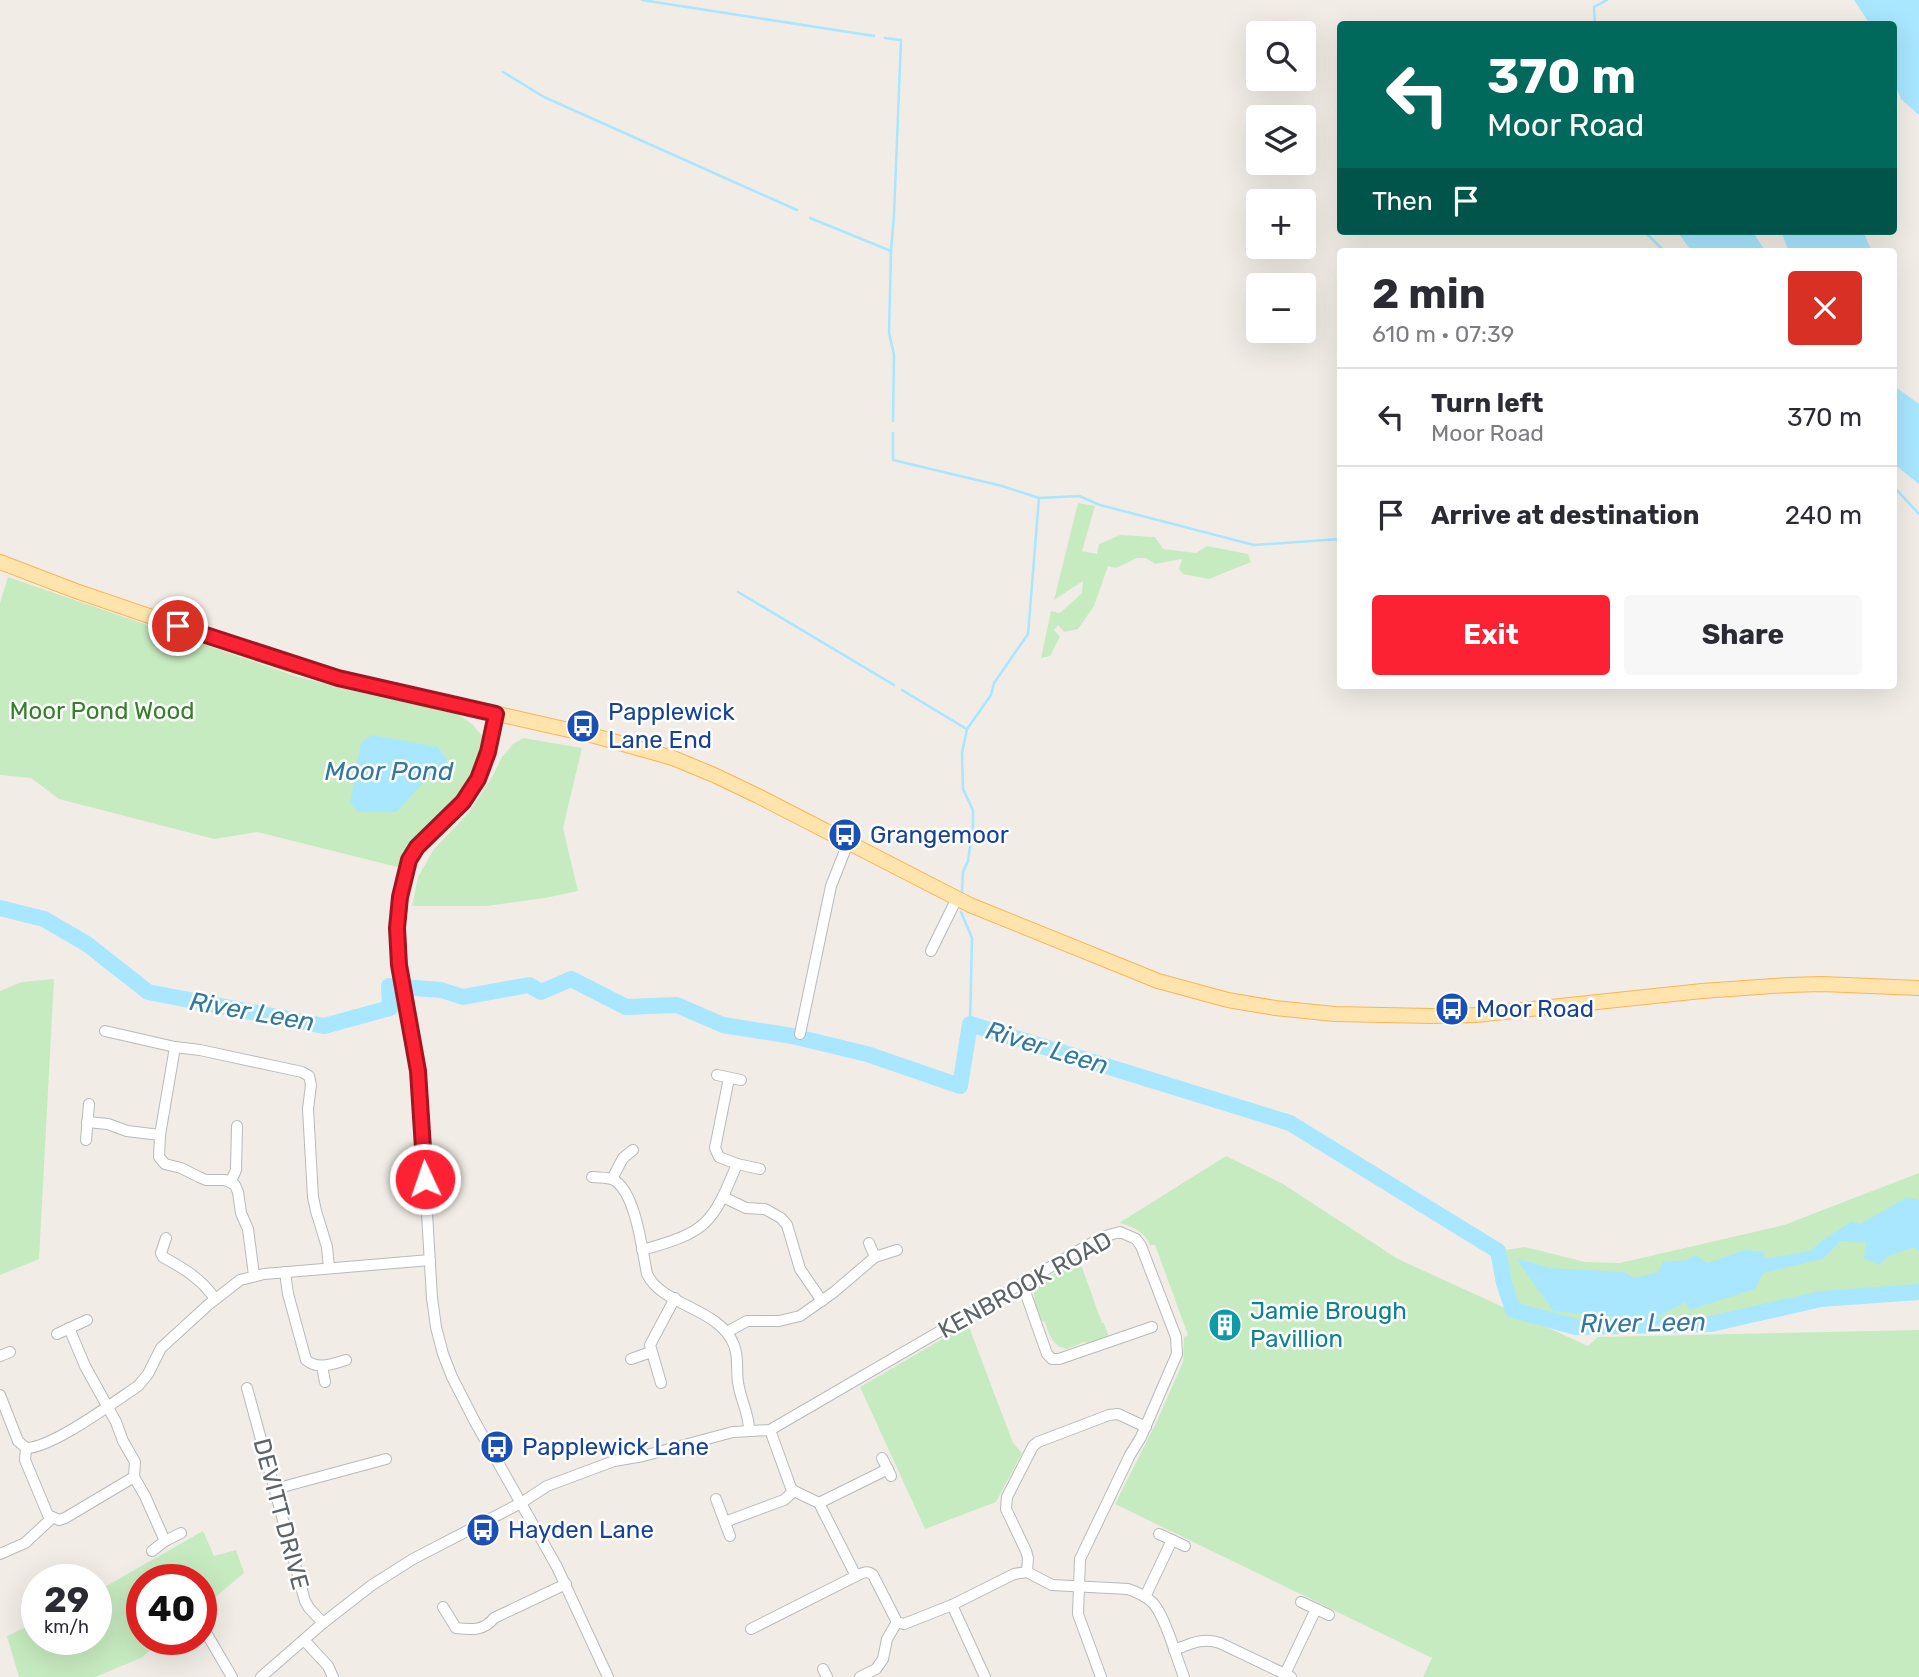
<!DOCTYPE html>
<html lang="en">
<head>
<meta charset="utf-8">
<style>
  :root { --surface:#fff; --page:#f7f7f7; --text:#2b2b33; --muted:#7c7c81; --line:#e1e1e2; --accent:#fc2133 }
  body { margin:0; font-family:Rubik,sans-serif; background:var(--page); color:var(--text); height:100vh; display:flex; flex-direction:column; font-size:26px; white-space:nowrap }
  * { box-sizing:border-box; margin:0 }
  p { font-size:23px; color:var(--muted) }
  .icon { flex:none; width:38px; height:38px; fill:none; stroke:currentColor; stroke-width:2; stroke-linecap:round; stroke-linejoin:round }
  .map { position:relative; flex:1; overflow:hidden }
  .side { position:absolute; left:1337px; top:248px; width:560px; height:441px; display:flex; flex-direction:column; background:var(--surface); border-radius:7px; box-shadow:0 7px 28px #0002 }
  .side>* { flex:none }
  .guide { position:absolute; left:1337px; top:21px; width:560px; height:214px; border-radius:7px; box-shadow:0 7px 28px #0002; background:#00695c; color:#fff; overflow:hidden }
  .buttons { position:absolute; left:1246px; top:21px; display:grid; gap:14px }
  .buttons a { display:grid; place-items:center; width:70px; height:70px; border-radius:7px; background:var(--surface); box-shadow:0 7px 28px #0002; font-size:35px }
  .speed { position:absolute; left:21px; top:1564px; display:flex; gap:14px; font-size:35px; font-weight:700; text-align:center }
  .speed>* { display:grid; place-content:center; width:91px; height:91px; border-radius:50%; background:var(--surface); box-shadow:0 7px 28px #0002; line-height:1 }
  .speed small { font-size:18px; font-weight:400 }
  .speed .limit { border:10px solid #d22; background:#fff; color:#111 }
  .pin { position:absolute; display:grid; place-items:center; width:60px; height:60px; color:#fff; margin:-30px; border:4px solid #fff; border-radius:50%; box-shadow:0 2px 7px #0007 }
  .me { position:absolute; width:77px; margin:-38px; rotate:357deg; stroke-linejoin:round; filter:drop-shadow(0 0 5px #0008) }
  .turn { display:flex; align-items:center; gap:24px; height:147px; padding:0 35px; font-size:32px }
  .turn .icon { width:91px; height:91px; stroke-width:2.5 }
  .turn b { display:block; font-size:49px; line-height:60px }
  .then { display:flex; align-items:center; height:66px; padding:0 35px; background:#0003; gap:14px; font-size:26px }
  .round { display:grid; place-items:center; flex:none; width:74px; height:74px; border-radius:7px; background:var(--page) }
  .head { display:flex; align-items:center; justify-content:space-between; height:119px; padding:0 35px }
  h1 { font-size:42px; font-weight:700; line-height:52px }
  .button { display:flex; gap:14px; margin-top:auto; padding:14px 35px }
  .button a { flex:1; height:80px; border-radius:7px; background:var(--accent); color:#fff; font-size:28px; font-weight:700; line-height:80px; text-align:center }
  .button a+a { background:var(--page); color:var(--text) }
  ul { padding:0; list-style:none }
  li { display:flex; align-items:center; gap:21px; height:98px; padding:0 35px; border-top:2px solid var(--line) }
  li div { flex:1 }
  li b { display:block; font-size:26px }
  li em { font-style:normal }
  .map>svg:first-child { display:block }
  .green { fill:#c7ebc0; fill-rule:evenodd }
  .water { fill:#a8e7ff }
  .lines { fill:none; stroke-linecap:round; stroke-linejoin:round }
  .stream { stroke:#a8e7ff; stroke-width:2.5 }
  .river { stroke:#a8e7ff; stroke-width:16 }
  .minor-casing { stroke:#b6babe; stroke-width:12 }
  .major-casing { stroke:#ffb351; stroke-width:16 }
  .minor { stroke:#fff; stroke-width:10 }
  .major { stroke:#ffe5ad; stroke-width:14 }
  .route-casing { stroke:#a41521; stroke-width:18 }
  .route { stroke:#fc2133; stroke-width:12 }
  .labels { text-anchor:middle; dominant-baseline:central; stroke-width:5; stroke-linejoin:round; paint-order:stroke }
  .park-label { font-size:24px; fill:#34812a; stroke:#fff }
  .transit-label { font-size:24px; fill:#164399; stroke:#fff; text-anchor:start }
  .street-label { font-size:24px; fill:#5d6468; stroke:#fff }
  .culture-label { font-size:24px; fill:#0d838f; stroke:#fff; text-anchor:start }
  .water-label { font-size:26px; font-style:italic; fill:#3179a1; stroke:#fff }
</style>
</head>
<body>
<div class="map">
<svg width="1919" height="1677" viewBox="0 0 1919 1677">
  <rect width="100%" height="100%" fill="#f1ede6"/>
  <!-- green -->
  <g class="green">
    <polygon points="1078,503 1095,506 1082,551 1097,554 1099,544 1120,535 1155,537 1163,549 1196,553 1207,546 1248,554 1251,562 1209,579 1183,574 1179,569 1182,559 1155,564 1146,558 1137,558 1116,568 1108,566 1094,606 1078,629 1064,632 1058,625 1054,630 1060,637 1050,656 1041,658 1051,611 1060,613 1082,593 1083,581 1054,600"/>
    <path d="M8,577L295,676L345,689L458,714L472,724L484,738L483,754L467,786L454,803L420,832L405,856L401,868L257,832L214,839L59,799L31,778L0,775V603ZM438,747L448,761L424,782Z"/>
    <polygon points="523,738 582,748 563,828 578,891 545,898 487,906 412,906 418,877 434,849 470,811 491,779 502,757 513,744"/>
    <polygon points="54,979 39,1259 0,1275 0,991 22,982"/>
    <path d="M1226,1156L1283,1184L1398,1259L1588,1346L1598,1337L1919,1330V1677H1423L1432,1658L1115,1504L1157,1421L1183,1362L1184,1337L1188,1335L1155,1245H1150C1145,1232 1132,1226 1119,1223Z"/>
    <polygon points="1919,1173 1919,1292 1821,1299 1711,1324 1576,1327 1513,1310 1504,1283 1498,1251 1525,1247 1585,1262 1620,1263 1784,1225"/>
    <path d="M1079,1259L1102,1323H1104L1109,1337L1090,1344L1084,1342L1067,1349C1052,1346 1050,1336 1045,1322L1040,1320L1032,1298L1035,1297L1032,1290L1034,1285Z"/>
    <polygon points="968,1324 1013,1443 1022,1453 996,1502 925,1529 860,1387"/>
    <polygon points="203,1531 214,1556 236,1550 244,1573 201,1609 201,1580 142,1580 142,1640 163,1640 141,1658 95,1677 19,1677 7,1636 37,1622 37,1640 96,1640 96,1592"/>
  </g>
  <!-- water -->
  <g class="water">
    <polygon points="1854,0 1919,0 1919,115 1901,99 1894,82 1894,24 1870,24"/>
    <polygon points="1677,231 1752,231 1766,252 1692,252"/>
    <polygon points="1781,231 1863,231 1872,252 1789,252"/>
    <polygon points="1894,386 1919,404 1919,484 1894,464"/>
    <polygon points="372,735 438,747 448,761 424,782 396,812 358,812 350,802 361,743"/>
    <polygon points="1906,1198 1919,1200 1919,1251 1914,1247 1888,1256 1878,1265 1864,1258 1866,1242 1841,1241 1822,1259 1763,1273 1755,1289 1689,1310 1686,1302 1651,1320 1553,1311 1516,1258 1549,1268 1625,1272 1634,1278 1658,1272 1663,1262 1686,1260 1696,1255 1707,1263 1746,1250 1763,1252 1765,1259 1810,1251 1823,1240 1852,1221 1860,1224"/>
  </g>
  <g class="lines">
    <!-- stream -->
    <g class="stream">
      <polyline points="642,0 874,36"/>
      <polyline points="1595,24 1594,7 1607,0"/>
      <polyline points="885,38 901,40 894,215 891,251 889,333 894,355 893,421"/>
      <polyline points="503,72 544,97 797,210"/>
      <polyline points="810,218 891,251"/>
      <polyline points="1644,231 1665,252"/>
      <polyline points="893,433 893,460 1002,486 1039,498 1079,496 1100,505 1254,545 1340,539"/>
      <polyline points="1894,487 1919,514"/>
      <polyline points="738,592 894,685"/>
      <polyline points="902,690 965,728"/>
      <polyline points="962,892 963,872 968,861 973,826 973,810 963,789 962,753 967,729 991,695 994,683 1028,634 1039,498"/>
      <polyline points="961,912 972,938 970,1024"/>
    </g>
    <!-- river -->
    <polyline class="river" points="0,908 44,919 87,944 148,992 324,1026 390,1008 389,986 441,990 463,997 529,985 541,992 571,979 626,1007 677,1005 723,1025 792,1036 867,1054 960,1086 970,1024 1290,1123 1498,1251 1504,1283 1513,1310 1576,1327 1711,1324 1821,1299 1919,1292"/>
    <defs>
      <g id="minor">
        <path d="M496,714C491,740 487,767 472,790C449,826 413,833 403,881C388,949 409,1004 418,1070C421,1095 421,1120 423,1145C426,1196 429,1247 432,1298L436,1327L443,1354L452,1377L474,1420L557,1567L608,1677"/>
        <polyline points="931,951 957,898"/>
        <polyline points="105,1031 175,1047 200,1050 302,1072 309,1076 311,1085 308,1109 313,1197 316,1211 327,1247 329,1268"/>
        <polyline points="800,1034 831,886 848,843"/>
        <polyline points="175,1047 160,1135 159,1157 165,1164 181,1168 199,1177 206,1180 225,1180 235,1185 238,1192 241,1213 248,1229 254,1275"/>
        <polyline points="717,1075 741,1080"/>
        <polyline points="87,1122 108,1124 127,1131 160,1135"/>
        <polyline points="86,1140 89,1104"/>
        <polyline points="737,1164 760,1169"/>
        <path d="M592,1177C599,1178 608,1177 614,1180C636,1193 642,1250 647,1274C662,1306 720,1308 734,1345C739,1358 736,1369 738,1382C740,1399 749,1413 749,1430"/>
        <polyline points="612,1179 623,1158 633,1150"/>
        <polyline points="231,1181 236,1170 237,1126"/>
        <polyline points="723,1197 746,1208 765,1209 781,1218 787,1225 800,1269 822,1301"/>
        <path d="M166,1238L161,1253L163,1257C183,1268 202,1279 215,1299"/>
        <polyline points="869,1243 875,1257"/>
        <path d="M642,1250C707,1232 712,1225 737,1164L719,1157L715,1148L729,1078"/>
        <path d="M285,1272L288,1294L306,1360C318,1370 332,1364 346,1360"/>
        <polyline points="1022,1283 1047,1354 1052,1359 1059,1359 1152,1327"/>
        <polyline points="69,1328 85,1366 116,1422 123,1441 135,1462 134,1477"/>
        <polyline points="727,1332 747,1321 779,1321 800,1316 834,1292 875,1257 897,1250"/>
        <polyline points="57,1334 87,1320"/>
        <polyline points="0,1356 10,1352"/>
        <polyline points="631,1359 651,1352"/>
        <polyline points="322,1366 325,1382"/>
        <polyline points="661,1383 650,1345 675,1298"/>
        <polyline points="247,1388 305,1601 309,1608 323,1623"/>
        <polyline points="0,1395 18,1441 26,1448 25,1460 48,1515 59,1520 65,1518 134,1477"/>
        <path d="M770,1430L791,1488L794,1491L819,1503L856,1576C862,1573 867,1570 873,1575L897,1622L904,1624L952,1605L1014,1574L1027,1572L1052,1585L1128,1589C1137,1592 1146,1596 1153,1603C1166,1618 1176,1657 1184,1677"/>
        <path d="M26,1448C52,1448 114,1402 138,1386L148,1374L161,1348L208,1305L240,1280L264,1274L430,1260"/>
        <polyline points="882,1458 891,1476"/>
        <polyline points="134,1477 145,1496 165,1541"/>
        <polyline points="275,1489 386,1459"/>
        <polyline points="716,1499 730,1536"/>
        <polyline points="819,1503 888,1469"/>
        <polyline points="725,1522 784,1500 794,1491"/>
        <polyline points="1159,1534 1185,1546"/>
        <polyline points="152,1551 165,1541 181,1533"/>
        <polyline points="0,1554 25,1543 52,1518"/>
        <polyline points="1027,1572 1028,1558 1026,1551 1006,1509 1007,1497 1033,1446 1038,1442 1109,1415 1118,1414 1146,1427"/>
        <polyline points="1145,1597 1172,1540"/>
        <polyline points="1301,1602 1329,1615"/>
        <polyline points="952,1605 985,1677"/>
        <path d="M443,1607L456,1628C471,1630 484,1631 494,1618L566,1584"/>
        <polyline points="201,1624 232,1677"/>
        <polyline points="751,1629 856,1576"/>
        <polyline points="304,1640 328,1666 333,1677"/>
        <path d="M1174,1650C1190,1644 1203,1637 1220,1643L1291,1677"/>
        <polyline points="823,1669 827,1677"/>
        <polyline points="1285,1674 1316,1609"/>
        <polyline points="261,1677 323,1623 372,1585 413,1559 521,1503 547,1486 614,1461 643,1456 733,1432 770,1430 1102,1237 1120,1232 1136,1239 1141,1246 1176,1337 1177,1354 1141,1437 1130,1455 1080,1559 1078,1614 1101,1677"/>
        <polyline points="860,1677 876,1669 883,1659 887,1639 897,1622"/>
      </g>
      <polyline id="major" points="0,562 76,591 281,661 338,678 591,735 673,758 714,775 758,796 970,905 1158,981 1228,1000 1275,1008 1335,1014 1431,1016 1475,1015 1702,991 1788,985 1822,984 1919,988"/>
    </defs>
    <!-- minor casing -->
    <use href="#minor" class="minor-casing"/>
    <!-- major casing -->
    <use href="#major" class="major-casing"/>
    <!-- minor -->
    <use href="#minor" class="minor"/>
    <!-- major -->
    <use href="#major" class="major"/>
  </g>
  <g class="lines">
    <defs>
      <polyline id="route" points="178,626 338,678 496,714 488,752 478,779 463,802 417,847 409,860 400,897 397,928 399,965 418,1071 425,1179"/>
    </defs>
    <!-- route casing -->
    <use href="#route" class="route-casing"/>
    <!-- route -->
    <use href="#route" class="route"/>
  </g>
  <!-- icons -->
  <defs>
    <symbol id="bus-disc" viewBox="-11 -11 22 22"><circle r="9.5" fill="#1a4fb4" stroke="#fff"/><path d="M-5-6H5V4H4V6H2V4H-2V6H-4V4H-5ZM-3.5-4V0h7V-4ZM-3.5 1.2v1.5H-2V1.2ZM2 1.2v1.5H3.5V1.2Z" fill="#fff"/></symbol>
    <symbol id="building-disc" viewBox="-11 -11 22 22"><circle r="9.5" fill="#0f9aa8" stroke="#fff"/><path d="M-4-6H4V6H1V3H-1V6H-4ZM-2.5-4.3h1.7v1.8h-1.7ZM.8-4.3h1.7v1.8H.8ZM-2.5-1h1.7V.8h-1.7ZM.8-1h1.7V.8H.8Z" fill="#fff"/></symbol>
  </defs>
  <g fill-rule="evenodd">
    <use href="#bus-disc" x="564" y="707" width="38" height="38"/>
    <use href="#bus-disc" x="826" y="816" width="38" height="38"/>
    <use href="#bus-disc" x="1433" y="990" width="38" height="38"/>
    <use href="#building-disc" x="1206" y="1306" width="38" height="38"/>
    <use href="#bus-disc" x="478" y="1428" width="38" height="38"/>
    <use href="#bus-disc" x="464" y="1511" width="38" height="38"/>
  </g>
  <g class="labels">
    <!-- park labels -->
    <g class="park-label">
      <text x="102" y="711">Moor Pond Wood</text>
    </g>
    <!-- transit labels -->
    <g class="transit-label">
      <text x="608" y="712">Papplewick<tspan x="608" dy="28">Lane End</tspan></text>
      <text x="870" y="835">Grangemoor</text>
      <text x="1476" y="1009">Moor Road</text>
      <text x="522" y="1447">Papplewick Lane</text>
      <text x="508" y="1530">Hayden Lane</text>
    </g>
    <!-- street labels -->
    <g class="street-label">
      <text transform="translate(1025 1285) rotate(-29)">KENBROOK ROAD</text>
      <text transform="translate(281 1514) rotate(75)">DEVITT DRIVE</text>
    </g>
    <!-- culture labels -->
    <g class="culture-label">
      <text x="1250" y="1311">Jamie Brough<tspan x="1250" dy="28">Pavillion</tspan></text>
    </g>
    <!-- water labels -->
    <g class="water-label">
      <text x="389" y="771">Moor Pond</text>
      <text transform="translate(252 1012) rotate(10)">River Leen</text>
      <text transform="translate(1047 1048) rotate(17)">River Leen</text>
      <text transform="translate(1643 1323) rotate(-1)">River Leen</text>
    </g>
  </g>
</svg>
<div class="buttons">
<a><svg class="icon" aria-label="search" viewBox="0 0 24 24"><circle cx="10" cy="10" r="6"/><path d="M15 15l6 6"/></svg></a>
<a><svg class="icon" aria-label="layers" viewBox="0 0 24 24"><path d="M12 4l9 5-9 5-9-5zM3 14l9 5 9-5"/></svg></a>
<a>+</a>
<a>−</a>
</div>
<div class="speed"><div>29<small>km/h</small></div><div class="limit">40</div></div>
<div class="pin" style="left:178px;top:626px;background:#d93025"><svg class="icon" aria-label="arrive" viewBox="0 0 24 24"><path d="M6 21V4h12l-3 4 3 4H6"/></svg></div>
<svg class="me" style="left:425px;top:1179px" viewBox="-20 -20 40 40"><circle r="17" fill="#fc2133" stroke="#fff" stroke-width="3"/><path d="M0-11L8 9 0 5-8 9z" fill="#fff"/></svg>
<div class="guide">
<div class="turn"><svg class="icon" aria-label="left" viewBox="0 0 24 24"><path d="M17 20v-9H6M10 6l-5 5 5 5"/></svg><div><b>370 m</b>Moor Road</div></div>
<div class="then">Then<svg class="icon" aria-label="arrive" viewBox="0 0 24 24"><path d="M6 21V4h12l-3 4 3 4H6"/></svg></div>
</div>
<section class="side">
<div class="head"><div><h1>2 min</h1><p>610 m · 07:39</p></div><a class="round" style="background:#d93025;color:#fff"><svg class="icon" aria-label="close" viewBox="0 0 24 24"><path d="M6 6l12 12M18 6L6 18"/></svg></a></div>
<ul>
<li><svg class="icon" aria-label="left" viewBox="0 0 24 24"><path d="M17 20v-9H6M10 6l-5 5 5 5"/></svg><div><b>Turn left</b><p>Moor Road</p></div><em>370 m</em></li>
<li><svg class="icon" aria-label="arrive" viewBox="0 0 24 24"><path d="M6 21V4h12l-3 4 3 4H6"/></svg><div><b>Arrive at destination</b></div><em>240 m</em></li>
</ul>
<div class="button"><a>Exit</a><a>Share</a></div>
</section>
</div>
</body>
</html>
